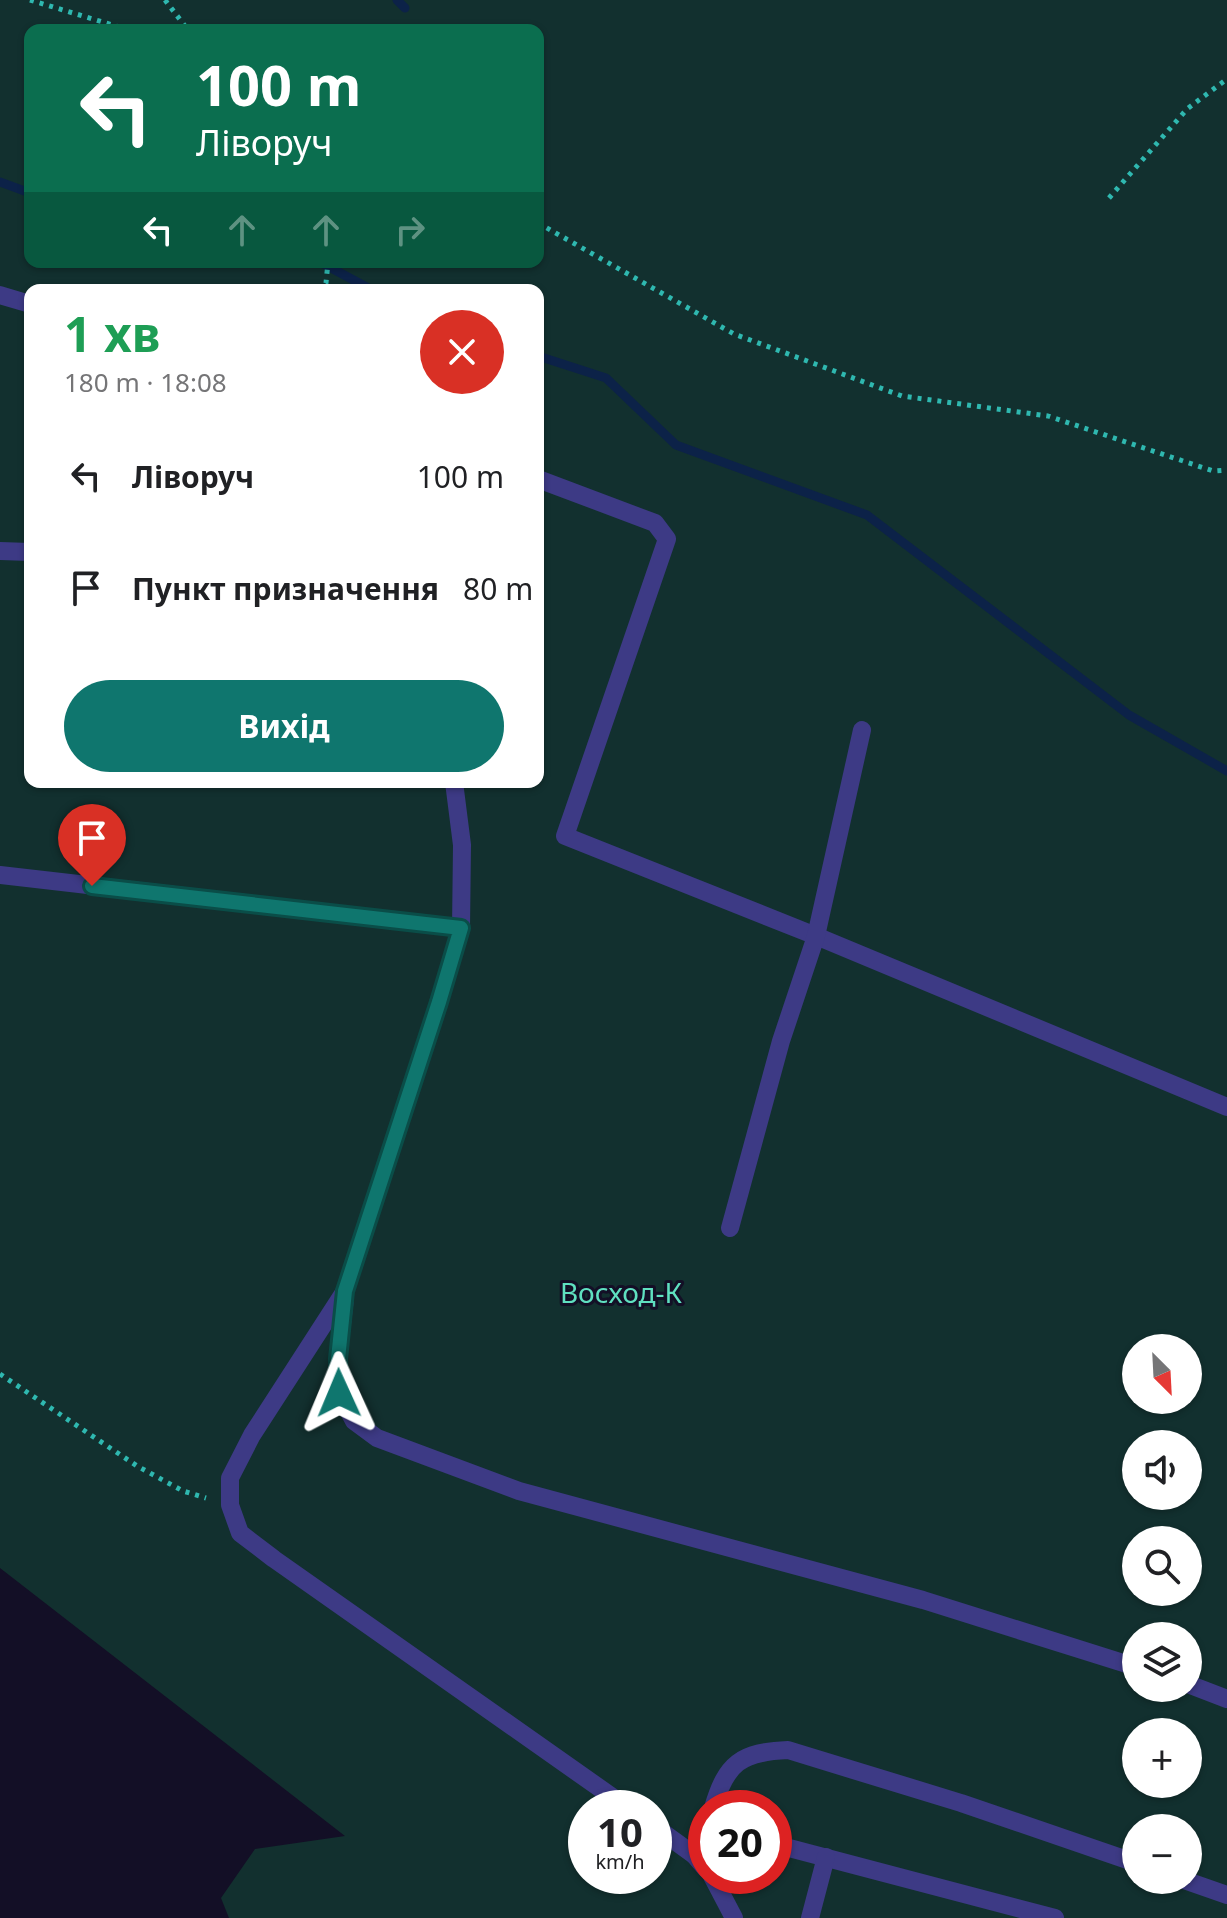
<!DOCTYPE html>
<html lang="uk">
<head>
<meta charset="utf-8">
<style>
  :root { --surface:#fff; --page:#f6f6f6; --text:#202124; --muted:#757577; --accent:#0f766e }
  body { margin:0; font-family:"Noto Sans",sans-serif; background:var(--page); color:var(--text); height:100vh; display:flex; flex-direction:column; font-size:30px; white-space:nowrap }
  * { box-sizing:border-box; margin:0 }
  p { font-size:26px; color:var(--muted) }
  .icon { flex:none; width:44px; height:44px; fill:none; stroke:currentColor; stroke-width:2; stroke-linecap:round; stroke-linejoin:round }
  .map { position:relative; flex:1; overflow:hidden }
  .panel { position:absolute; left:24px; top:284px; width:520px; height:504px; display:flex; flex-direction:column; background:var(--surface); border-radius:16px; box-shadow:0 2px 6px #0004 }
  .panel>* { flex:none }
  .hud { position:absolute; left:24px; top:24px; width:520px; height:244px; border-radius:16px; box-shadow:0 2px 6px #0004; background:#0b6e4f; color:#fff; overflow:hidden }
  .needle { width:52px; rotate:156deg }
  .controls { position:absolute; left:1122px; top:1334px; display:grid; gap:16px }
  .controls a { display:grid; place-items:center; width:80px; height:80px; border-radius:50%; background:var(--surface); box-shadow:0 2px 6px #0004; font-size:40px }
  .speed { position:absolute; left:568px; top:1790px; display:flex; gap:16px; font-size:40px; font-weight:700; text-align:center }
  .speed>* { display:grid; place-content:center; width:104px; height:104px; border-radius:50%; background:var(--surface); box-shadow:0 2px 6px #0004; line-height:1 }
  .speed small { font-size:20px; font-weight:400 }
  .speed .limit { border:12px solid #d22; background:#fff; color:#111 }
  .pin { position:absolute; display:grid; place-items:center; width:68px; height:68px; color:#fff; margin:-82px -34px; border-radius:50% 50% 50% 0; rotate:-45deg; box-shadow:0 0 8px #0007 }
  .pin .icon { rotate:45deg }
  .me { position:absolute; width:88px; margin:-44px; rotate:359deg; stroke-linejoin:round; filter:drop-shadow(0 0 6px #0008) }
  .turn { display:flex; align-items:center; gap:28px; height:168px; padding:0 40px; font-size:36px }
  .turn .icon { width:104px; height:104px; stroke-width:2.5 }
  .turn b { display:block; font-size:56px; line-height:68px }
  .lanes { display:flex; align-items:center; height:76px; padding:0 40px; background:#0003; justify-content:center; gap:40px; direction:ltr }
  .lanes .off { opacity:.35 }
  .round { display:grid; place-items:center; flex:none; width:84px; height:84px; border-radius:42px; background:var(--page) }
  .overview { display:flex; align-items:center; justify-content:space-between; height:136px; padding:0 40px }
  h1 { font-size:48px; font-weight:700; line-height:60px; color:#1e9e55 }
  .cta { display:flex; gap:16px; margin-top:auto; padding:16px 40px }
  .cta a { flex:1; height:92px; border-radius:48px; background:var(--accent); color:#fff; font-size:32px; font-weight:700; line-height:92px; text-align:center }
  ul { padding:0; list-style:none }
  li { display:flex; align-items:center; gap:24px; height:112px; padding:0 40px }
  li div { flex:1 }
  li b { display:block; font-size:30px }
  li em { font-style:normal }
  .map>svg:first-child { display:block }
  .green { fill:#12302f; fill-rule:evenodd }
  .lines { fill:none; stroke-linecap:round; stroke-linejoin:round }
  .stream { stroke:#0c2248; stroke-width:9 }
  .path { stroke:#2fb8b0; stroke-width:5; stroke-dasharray:4 6; stroke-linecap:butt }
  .lane { stroke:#3d3a85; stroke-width:18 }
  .route-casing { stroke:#0a4d48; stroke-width:20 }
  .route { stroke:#0f766e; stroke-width:14 }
  .labels { text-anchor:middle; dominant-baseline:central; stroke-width:6; stroke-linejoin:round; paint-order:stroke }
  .park-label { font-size:28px; fill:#5fe0c0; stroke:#130f26 }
</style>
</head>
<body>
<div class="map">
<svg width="1227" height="1918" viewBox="0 0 1227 1918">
  <rect width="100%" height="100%" fill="#130f26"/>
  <!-- green -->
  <path class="green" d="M0,0H1227V1918H229L221,1898L255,1849L345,1836L0,1568ZM30,30H538V262H30ZM30,290H538V782H30ZM1136,1348H1188V1400H1136ZM1136,1444H1188V1496H1136ZM1136,1540H1188V1592H1136ZM1136,1636H1188V1688H1136ZM1136,1732H1188V1784H1136ZM586,1808H654V1876H586ZM706,1808H774V1876H706ZM1136,1828H1188V1880H1136Z"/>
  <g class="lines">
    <!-- stream -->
    <g class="stream">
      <polyline points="397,0 405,8"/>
      <polyline points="0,182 30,193"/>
      <polyline points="320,262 372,290"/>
      <polyline points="538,356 606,378 676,445 867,515 1129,715 1227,771"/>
    </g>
    <!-- path -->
    <g class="path">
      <polyline points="30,0 129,30"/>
      <polyline points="165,0 188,30"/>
      <polyline points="1109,198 1187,109 1227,79"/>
      <polyline points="538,223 734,334 902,396 1048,416 1213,471 1227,470"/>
      <polyline points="318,290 326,283 328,262"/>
      <polyline points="0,1374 137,1466 183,1491 206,1498"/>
    </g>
    <!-- lane -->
    <g class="lane">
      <polyline points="0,295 30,304"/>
      <polyline points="538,479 655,523 667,539 565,836 816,936 1227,1107"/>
      <polyline points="0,551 30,552"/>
      <polyline points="454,782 462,845 461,928 439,1002 345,1291 252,1435 230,1478 230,1505 240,1533 274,1559 628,1808"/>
      <polyline points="0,875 461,928"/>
      <polyline points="730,1228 781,1041 816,936 862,730"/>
      <polyline points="345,1298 338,1359 339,1393 354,1421 377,1438 519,1491 923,1600 1136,1667"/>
      <polyline points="1188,1684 1227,1699"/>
      <path d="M713,1808C726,1763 741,1752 788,1750L961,1803L1136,1863"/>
      <polyline points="654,1826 694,1855 706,1869"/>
      <polyline points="774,1844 1055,1918"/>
      <polyline points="694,1855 706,1829"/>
      <polyline points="712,1876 734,1918"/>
      <polyline points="1184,1880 1227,1895"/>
      <polyline points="810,1918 826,1857"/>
    </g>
  </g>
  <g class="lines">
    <defs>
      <polyline id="route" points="92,886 461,928 439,1002 345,1291 338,1359 339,1393"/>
    </defs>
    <!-- route casing -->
    <use href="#route" class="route-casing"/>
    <!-- route -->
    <use href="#route" class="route"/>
  </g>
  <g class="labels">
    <!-- park labels -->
    <g class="park-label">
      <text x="621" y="1292">Восход-К</text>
    </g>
  </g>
</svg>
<div class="controls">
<a><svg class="needle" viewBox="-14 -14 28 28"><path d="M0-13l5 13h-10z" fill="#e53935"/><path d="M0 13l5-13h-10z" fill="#757577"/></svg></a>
<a><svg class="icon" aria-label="sound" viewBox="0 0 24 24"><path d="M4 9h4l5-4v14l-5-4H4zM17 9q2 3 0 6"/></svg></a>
<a><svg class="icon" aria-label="search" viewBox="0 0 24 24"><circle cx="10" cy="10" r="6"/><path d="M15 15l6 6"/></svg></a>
<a><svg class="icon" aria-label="layers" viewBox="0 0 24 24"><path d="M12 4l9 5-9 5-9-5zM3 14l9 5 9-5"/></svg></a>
<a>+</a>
<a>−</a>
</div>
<div class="speed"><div>10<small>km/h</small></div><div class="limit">20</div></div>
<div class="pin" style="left:92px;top:886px;background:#d93025"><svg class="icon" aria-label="arrive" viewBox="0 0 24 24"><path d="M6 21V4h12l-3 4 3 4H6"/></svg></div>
<svg class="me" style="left:339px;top:1393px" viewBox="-20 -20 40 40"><path d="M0-17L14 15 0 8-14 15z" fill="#0f766e" stroke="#fff" stroke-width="4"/></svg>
<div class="hud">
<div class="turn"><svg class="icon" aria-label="left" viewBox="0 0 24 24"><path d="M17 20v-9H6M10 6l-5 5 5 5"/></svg><div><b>100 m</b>Ліворуч</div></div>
<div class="lanes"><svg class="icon" aria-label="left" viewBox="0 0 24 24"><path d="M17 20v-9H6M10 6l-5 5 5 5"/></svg><svg class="icon off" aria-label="ahead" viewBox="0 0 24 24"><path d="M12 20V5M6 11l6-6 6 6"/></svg><svg class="icon off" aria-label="ahead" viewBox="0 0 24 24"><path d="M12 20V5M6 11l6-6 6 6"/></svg><svg class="icon off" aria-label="right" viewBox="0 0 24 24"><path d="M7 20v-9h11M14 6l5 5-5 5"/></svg></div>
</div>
<section class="panel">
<div class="overview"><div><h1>1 хв</h1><p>180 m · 18:08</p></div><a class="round" style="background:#d93025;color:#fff"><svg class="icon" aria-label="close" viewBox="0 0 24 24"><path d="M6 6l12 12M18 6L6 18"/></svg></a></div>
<ul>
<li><svg class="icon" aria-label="left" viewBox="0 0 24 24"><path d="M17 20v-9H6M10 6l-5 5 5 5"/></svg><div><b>Ліворуч</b></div><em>100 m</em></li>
<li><svg class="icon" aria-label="arrive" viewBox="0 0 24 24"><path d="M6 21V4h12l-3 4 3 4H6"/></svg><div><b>Пункт призначення</b></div><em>80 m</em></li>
</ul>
<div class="cta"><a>Вихід</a></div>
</section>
</div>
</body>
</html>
